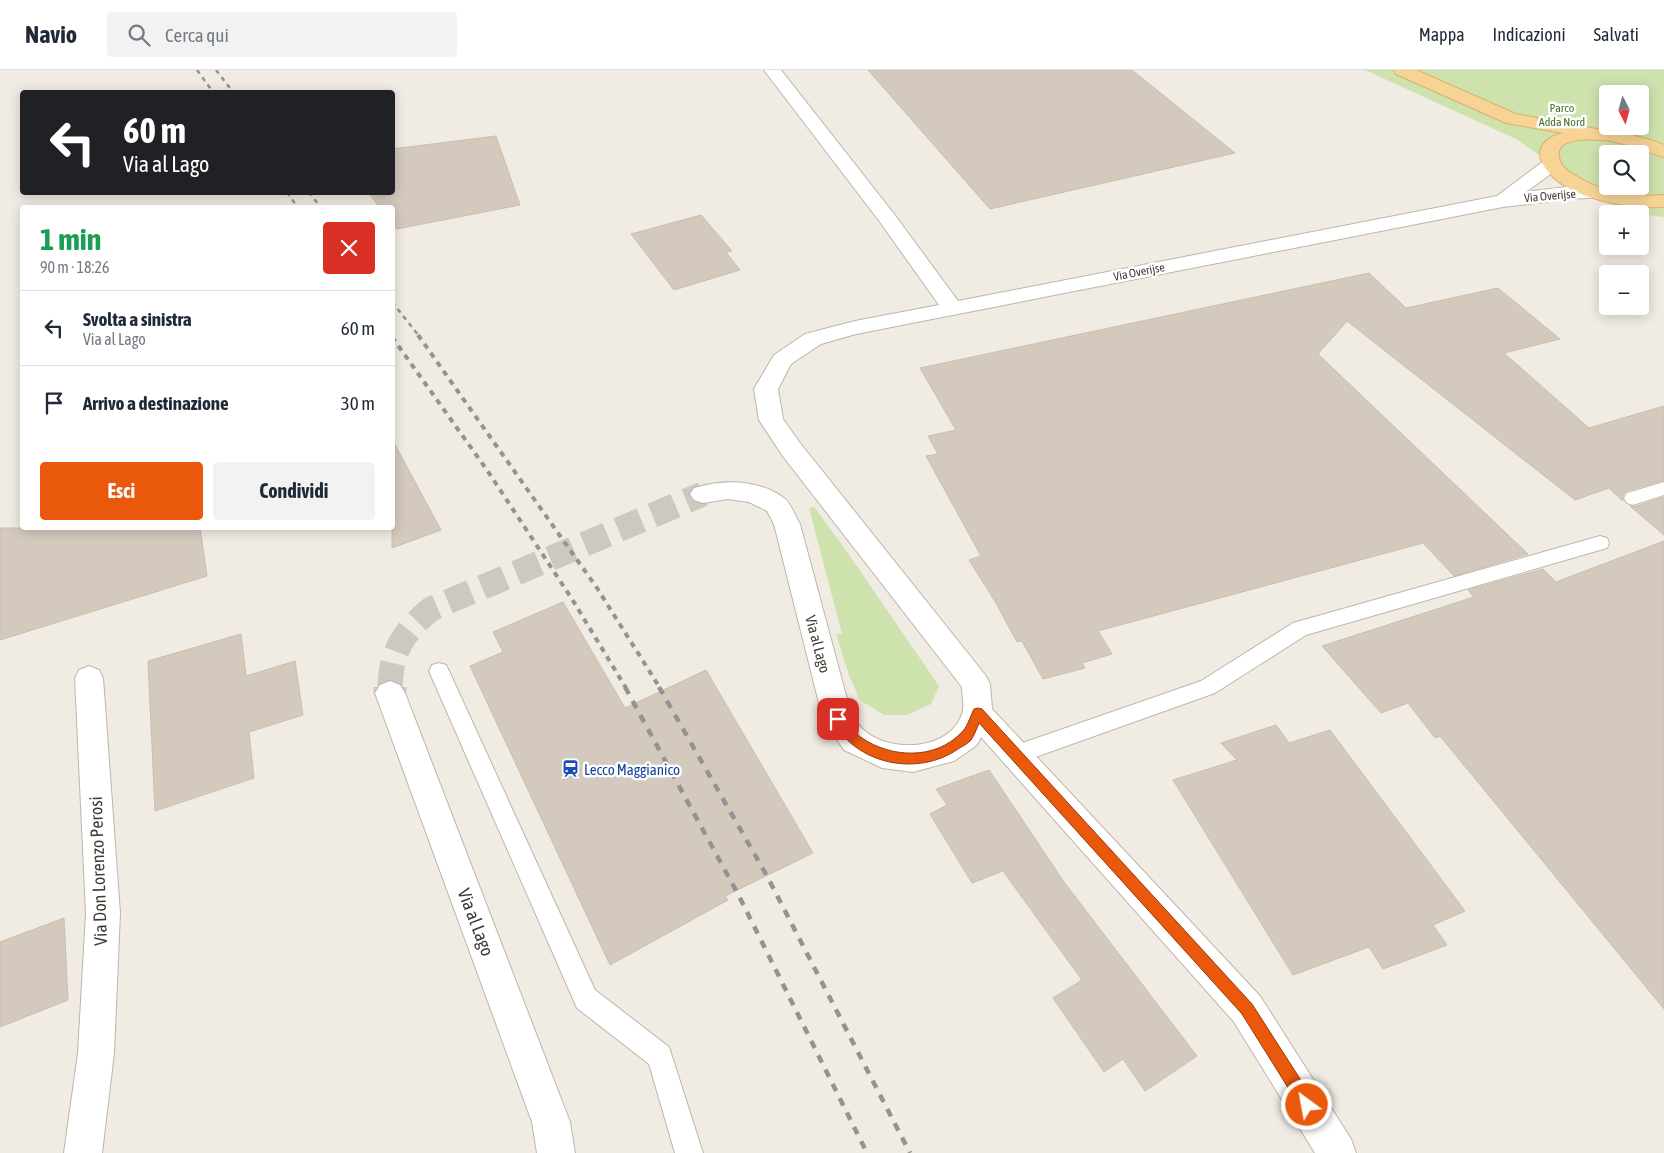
<!DOCTYPE html>
<html lang="it">
<head>
<meta charset="utf-8">
<style>
  :root { --surface:#fff; --page:#f2f2f3; --text:#1f2937; --muted:#747a83; --line:#e0e1e3; --accent:#ea580c }
  body { margin:0; font-family:"Asap Condensed",sans-serif; background:var(--page); color:var(--text); height:100vh; display:flex; flex-direction:column; font-size:19px; white-space:nowrap }
  * { box-sizing:border-box; margin:0 }
  p { font-size:16px; color:var(--muted) }
  .icon { flex:none; width:28px; height:28px; fill:none; stroke:currentColor; stroke-width:2; stroke-linecap:round; stroke-linejoin:round }
  .map { position:relative; flex:1; overflow:hidden }
  .details { position:absolute; left:20px; top:135px; width:375px; height:325px; display:flex; flex-direction:column; background:var(--surface); border-radius:5px; box-shadow:0 2px 12px #0003 }
  .details>* { flex:none }
  .guide { position:absolute; left:20px; top:20px; width:375px; height:105px; border-radius:5px; box-shadow:0 2px 12px #0003; background:#202124; color:#fff; overflow:hidden }
  .needle { width:32px; rotate:174deg }
  .tools { position:absolute; left:1599px; top:15px; display:grid; gap:10px }
  .tools a { display:grid; place-items:center; width:50px; height:50px; border-radius:5px; background:var(--surface); box-shadow:0 2px 12px #0003; font-size:25px }
  .pin { position:absolute; display:grid; place-items:center; width:42px; height:42px; color:#fff; margin:-21px; border-radius:10px; box-shadow:0 2px 8px #0006 }
  .me { position:absolute; width:55px; margin:-28px; rotate:328deg; stroke-linejoin:round; filter:drop-shadow(0 0 4px #0008) }
  .turn { display:flex; align-items:center; gap:18px; height:105px; padding:0 20px; font-size:22px }
  .turn .icon { width:65px; height:65px; stroke-width:2.5 }
  .turn b { display:block; font-size:35px; line-height:42px }
  .round { display:grid; place-items:center; flex:none; width:52px; height:52px; border-radius:5px; background:var(--page) }
  .summary { display:flex; align-items:center; justify-content:space-between; height:85px; padding:0 20px }
  h1 { font-size:30px; font-weight:700; line-height:38px; color:#1e9e55 }
  .cta { display:flex; gap:10px; margin-top:auto; padding:10px 20px }
  .cta a { flex:1; height:58px; border-radius:5px; background:var(--accent); color:#fff; font-size:20px; font-weight:700; line-height:58px; text-align:center }
  .cta a+a { background:var(--page); color:var(--text) }
  ul { padding:0; list-style:none }
  li { display:flex; align-items:center; gap:15px; height:75px; padding:0 20px; border-top:1px solid var(--line) }
  li div { flex:1 }
  li b { display:block; font-size:19px }
  li em { font-style:normal }
  header { display:flex; align-items:center; gap:30px; box-sizing:border-box; height:70px; padding:0 25px; background:var(--surface); border-bottom:1px solid var(--line) }
  header strong { font-size:24px }
  nav { display:flex; gap:28px; margin-inline-start:auto; font-size:18px }
  .search { width:350px; height:45px; background:var(--page); display:flex; align-items:center; gap:12px; box-sizing:border-box; padding:0 18px; border-radius:5px; color:var(--muted); font-size:19px }
  .map>svg:first-child { display:block }
  .green { fill:#cee2ae; fill-rule:evenodd }
  .building { fill:#d4c9bd; stroke:#cbbead }
  .lines { fill:none; stroke-linecap:round; stroke-linejoin:round }
  .minor-tunnel-far1 { stroke:#cdc8c0; stroke-width:25; stroke-dasharray:25 12; stroke-linecap:butt }
  .minor-tunnel { stroke:#cdc8c0; stroke-width:33; stroke-dasharray:33 17; stroke-linecap:butt }
  .service-casing { stroke:#beb5aa; stroke-width:2 }
  .minor-casing { stroke:#beb5aa; stroke-width:2 }
  .primary-casing { stroke:#dab067; stroke-width:2 }
  .service { fill:#fff; fill-rule:evenodd }
  .minor { fill:#fff; fill-rule:evenodd }
  .primary { fill:#f7d496; fill-rule:evenodd }
  .rail-far2 { stroke:#939393; stroke-width:2.5; stroke-dasharray:4.5 4.5; stroke-linecap:butt }
  .rail-far1 { stroke:#939393; stroke-width:4; stroke-dasharray:5.5 5.5; stroke-linecap:butt }
  .rail { stroke:#939393; stroke-width:4.5; stroke-dasharray:8 8; stroke-linecap:butt }
  .route { fill:#ea580c; stroke:#983908 }
  .labels { text-anchor:middle; dominant-baseline:central; stroke-width:5; stroke-linejoin:round; paint-order:stroke }
  .far-park-label { font-size:12px; fill:#4a6e2c; stroke:#fff }
  .far-street-label { font-size:12px; fill:#423b34; stroke:#fff }
  .street-label { font-size:15px; fill:#423b34; stroke:#fff }
  .transit-label { font-size:15px; fill:#164399; stroke:#fff; text-anchor:start }
  .near-street-label { font-size:18px; fill:#423b34; stroke:#fff }
</style>
</head>
<body>
<header>
<strong>Navio</strong>
<div class="search"><svg class="icon" aria-label="search" viewBox="0 0 24 24"><circle cx="10" cy="10" r="6"/><path d="M15 15l6 6"/></svg>Cerca qui</div>
<nav><a>Mappa</a><a>Indicazioni</a><a>Salvati</a></nav>
</header>
<div class="map">
<svg width="1664" height="1083" viewBox="0 0 1664 1083">
  <rect width="100%" height="100%" fill="#f0ebe3"/>
  <!-- green -->
  <g class="green">
    <path d="M1365,0H1664V147L1626,143L1516,69ZM1608,24H1640V56H1608ZM1608,84H1640V116H1608Z"/>
    <polygon points="814,437 843,476 939,616 931,634 907,645 884,645 860,630 849,605 836,564 842,564 809,438"/>
  </g>
  <!-- building -->
  <g class="building">
    <polygon points="868,0 1132,0 1235,83 990,139"/>
    <polygon points="496,66 520,135 397,159 392,154 392,138 380,138 368,122 392,122 392,79"/>
    <polygon points="701,145 732,181 726,182 740,200 674,220 631,164"/>
    <polygon points="1369,203 1406,238 1498,218 1560,269 1504,283 1589,358 1664,336 1664,410 1626,421 1622,427 1623,431 1609,418 1575,430 1347,251 1318,284 1528,484 1454,506 1423,473 1098,561 1112,584 1082,593 1085,598 1043,609 1022,571 1017,572 996,533 969,490 981,486 926,386 938,384 928,366 956,360 920,298"/>
    <polygon points="392,369 441,460 392,478"/>
    <polygon points="1664,427 1664,465 1630,436 1634,437"/>
    <polygon points="0,458 200,458 207,506 0,570"/>
    <polygon points="1664,471 1664,939 1440,666 1435,668 1408,633 1381,643 1322,576 1474,527 1468,520 1543,499 1556,512"/>
    <polygon points="563,532 625,638 706,600 813,783 725,826 728,830 610,895 470,596 503,582 493,562"/>
    <polygon points="241,564 246,606 295,591 303,645 249,662 254,708 155,741 148,591"/>
    <polygon points="1276,655 1289,673 1330,660 1465,841 1433,855 1447,875 1383,899 1369,877 1293,905 1173,710 1237,690 1221,673"/>
    <polygon points="989,700 1064,812 1197,986 1145,1021 1123,989 1104,1002 1053,928 1082,910 1003,801 972,813 930,744 947,735 936,719"/>
    <polygon points="64,848 68,930 0,957 0,872"/>
  </g>
  <g class="lines">
    <!-- minor-tunnel-far1 -->
    <path class="minor-tunnel-far1" d="M390,618C391,581 403,562 431,539L703,424"/>
    <!-- minor-tunnel -->
    <polyline class="minor-tunnel" points="390,623 390,617"/>
    <defs>
      <g id="service">
        <polygon points="1664,412 1664,425 1633,435 1627,433 1624,428 1627,423"/>
        <polygon points="1600,466 1607,468 1609,473 1607,478 1306,565 1215,623 1016,694 1008,692 1005,685 1008,678 1201,611 1293,553"/>
        <polygon points="439,593 446,595 449,601 595,920 669,977 703,1083 675,1083 649,994 577,938 429,601 432,595"/>
      </g>
      <g id="minor">
        <path d="M764,0H781L894,144L958,231L1497,126L1545,90L1552,88L1559,90L1561,94L1559,98L1526,122C1551,119 1580,113 1605,119L1608,123L1605,127L1569,129L1503,137L856,264L821,274L791,294L778,319L783,349L800,373L986,606L990,614L992,639L1260,926L1351,1069L1356,1083H1315L1234,952L981,667L977,675L954,691L913,702L882,698L844,680L823,649L774,454L767,441L749,432L728,429L703,433L694,430L690,424L694,418C723,409 758,409 784,428C791,433 795,446 800,454L851,644C856,650 860,658 866,662C893,683 950,680 962,644C965,637 962,625 962,617L782,385L759,350L754,319L774,285L805,264L855,251L939,235L880,152Z"/>
        <polygon points="89,596 99,600 103,608 120,843 114,983 102,1083 64,1083 78,983 86,843 75,608 79,600"/>
        <polygon points="390,611 400,615 405,623 570,1052 575,1083 537,1083 532,1052 375,623 380,615"/>
      </g>
      <path id="primary" d="M1394,0H1416L1516,44L1582,56C1610,63 1636,63 1664,75V87C1643,82 1624,71 1602,70C1590,69 1555,67 1559,87C1560,95 1566,100 1573,104C1600,122 1632,127 1664,125V137C1630,139 1568,130 1546,99C1543,94 1539,89 1540,82C1542,71 1553,65 1563,63L1506,53L1396,4Z"/>
    </defs>
    <!-- service casing -->
    <use href="#service" class="service-casing"/>
    <!-- minor casing -->
    <use href="#minor" class="minor-casing"/>
    <!-- primary casing -->
    <use href="#primary" class="primary-casing"/>
    <!-- service -->
    <use href="#service" class="service"/>
    <!-- minor -->
    <use href="#minor" class="minor"/>
    <!-- primary -->
    <use href="#primary" class="primary"/>
    <!-- rail-far2 -->
    <g class="rail-far2">
      <polyline points="197,0 213,22"/>
      <polyline points="216,0 233,22"/>
      <polyline points="287,122 298,138"/>
      <polyline points="309,122 321,138"/>
      <polyline points="392,232 419,266"/>
    </g>
    <!-- rail-far1 -->
    <g class="rail-far1">
      <polyline points="418,265 597,518 660,618"/>
      <polyline points="392,267 487,400 572,529 626,618"/>
    </g>
    <!-- rail -->
    <g class="rail">
      <polyline points="625,617 739,826 867,1083"/>
      <polyline points="659,617 767,806 910,1083"/>
    </g>
  </g>
  <!-- route -->
  <path class="route" d="M978,638L982,639L1252,934L1313,1029L1315,1035L1313,1040L1307,1043L1302,1040L1242,944L979,653C977,658 974,666 971,670C968,674 962,676 958,679C918,707 855,695 832,649L834,646C847,641 852,662 862,668C891,688 935,690 961,663C967,658 970,647 974,639Z"/>
  <!-- icons -->
  <defs>
    <symbol id="station-bare" viewBox="-9 -9 18 18"><path d="M-3-6H3Q5-6 5-4V2Q5 4 3 4L4.5 6H3L1.5 4h-3L-3 6H-4.5L-3 4Q-5 4-5 2V-4Q-5-6-3-6ZM-3.5-4v3h7v-3ZM-3.5 1v1.5H-2V1ZM2 1v1.5H3.5V1Z" fill="#1a4fb4" stroke="#fff" stroke-width="2.5" paint-order="stroke"/></symbol>
  </defs>
  <g fill-rule="evenodd">
    <use href="#station-bare" x="558" y="686" width="25" height="25"/>
  </g>
  <g class="labels">
    <!-- far-park labels -->
    <g class="far-park-label">
      <text x="1562" y="38">Parco<tspan x="1562" dy="14">Adda Nord</tspan></text>
    </g>
    <!-- far-street labels -->
    <g class="far-street-label">
      <text transform="translate(1550 126) rotate(-5)">Via Overijse</text>
      <text transform="translate(1139 202) rotate(-11)">Via Overijse</text>
    </g>
    <!-- street labels -->
    <g class="street-label">
      <text transform="translate(818 574) rotate(75)">Via al Lago</text>
    </g>
    <!-- transit labels -->
    <g class="transit-label">
      <text x="584" y="699">Lecco Maggianico</text>
    </g>
    <!-- near-street labels -->
    <g class="near-street-label">
      <text transform="translate(98 801) rotate(-92)">Via Don Lorenzo Perosi</text>
      <text transform="translate(476 852) rotate(69)">Via al Lago</text>
    </g>
  </g>
</svg>
<div class="tools">
<a><svg class="needle" viewBox="-14 -14 28 28"><path d="M0-13l5 13h-10z" fill="#e53935"/><path d="M0 13l5-13h-10z" fill="#747a83"/></svg></a>
<a><svg class="icon" aria-label="search" viewBox="0 0 24 24"><circle cx="10" cy="10" r="6"/><path d="M15 15l6 6"/></svg></a>
<a>+</a>
<a>−</a>
</div>
<div class="pin" style="left:838px;top:649px;background:#d93025"><svg class="icon" aria-label="arrive" viewBox="0 0 24 24"><path d="M6 21V4h12l-3 4 3 4H6"/></svg></div>
<svg class="me" style="left:1307px;top:1035px" viewBox="-20 -20 40 40"><circle r="17" fill="#ea580c" stroke="#fff" stroke-width="3"/><path d="M0-11L8 9 0 5-8 9z" fill="#fff"/></svg>
<div class="guide">
<div class="turn"><svg class="icon" aria-label="left" viewBox="0 0 24 24"><path d="M17 20v-9H6M10 6l-5 5 5 5"/></svg><div><b>60 m</b>Via al Lago</div></div>
</div>
<section class="details">
<div class="summary"><div><h1>1 min</h1><p>90 m · 18:26</p></div><a class="round" style="background:#d93025;color:#fff"><svg class="icon" aria-label="close" viewBox="0 0 24 24"><path d="M6 6l12 12M18 6L6 18"/></svg></a></div>
<ul>
<li><svg class="icon" aria-label="left" viewBox="0 0 24 24"><path d="M17 20v-9H6M10 6l-5 5 5 5"/></svg><div><b>Svolta a sinistra</b><p>Via al Lago</p></div><em>60 m</em></li>
<li><svg class="icon" aria-label="arrive" viewBox="0 0 24 24"><path d="M6 21V4h12l-3 4 3 4H6"/></svg><div><b>Arrivo a destinazione</b></div><em>30 m</em></li>
</ul>
<div class="cta"><a>Esci</a><a>Condividi</a></div>
</section>
</div>
</body>
</html>
